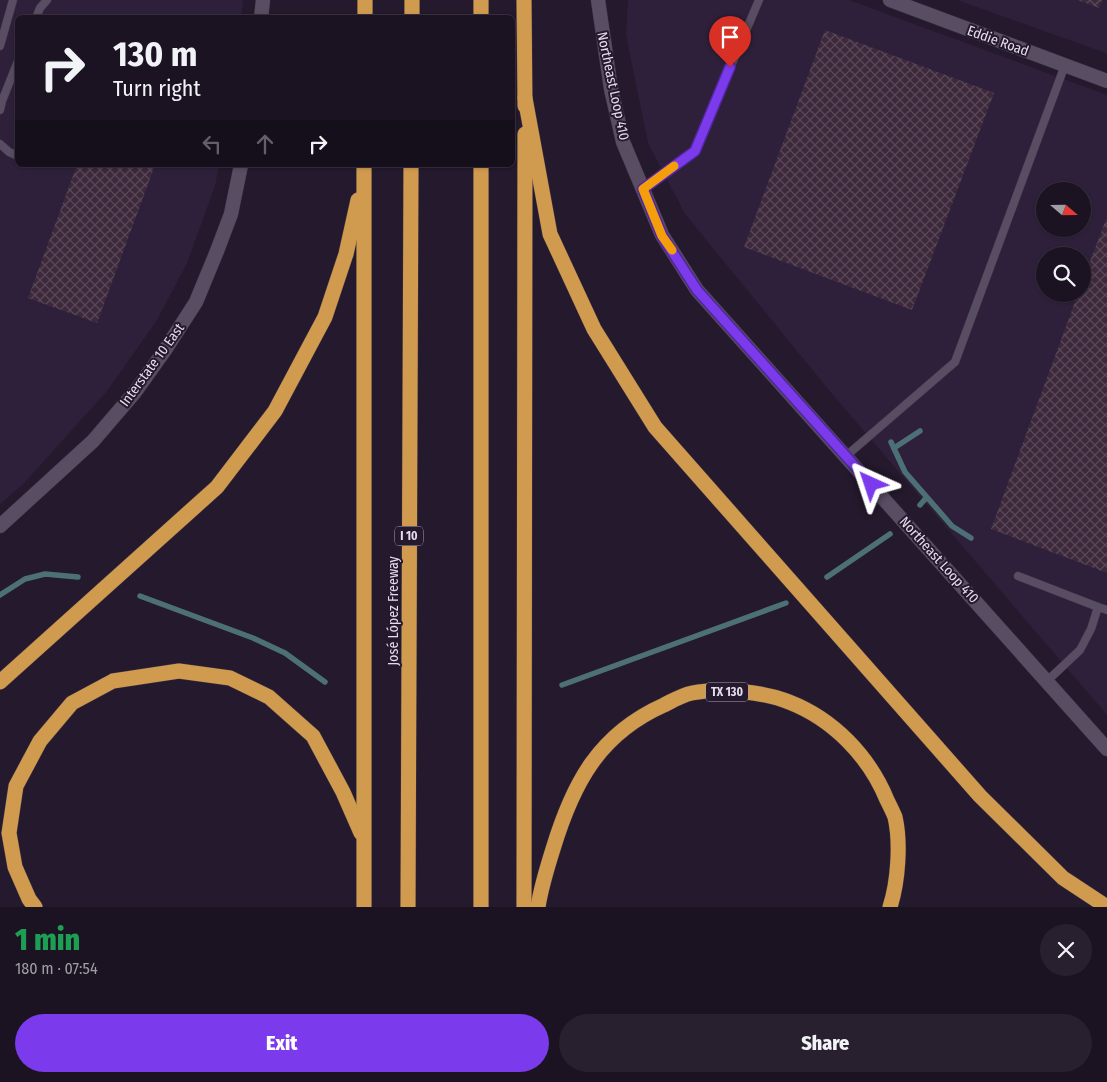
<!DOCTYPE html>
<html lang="en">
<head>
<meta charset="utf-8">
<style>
  :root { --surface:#1b1322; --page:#28202f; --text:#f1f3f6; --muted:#a09ea5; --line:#393240; --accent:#7c3aed }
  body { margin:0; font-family:"Fira Sans Condensed",sans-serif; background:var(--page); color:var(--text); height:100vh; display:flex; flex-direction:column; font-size:19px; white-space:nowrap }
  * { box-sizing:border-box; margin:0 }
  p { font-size:16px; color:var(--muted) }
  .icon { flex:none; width:28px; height:28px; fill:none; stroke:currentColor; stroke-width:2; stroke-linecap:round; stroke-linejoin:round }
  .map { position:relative; height:907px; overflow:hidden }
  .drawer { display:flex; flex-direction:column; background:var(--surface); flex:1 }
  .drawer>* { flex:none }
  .hud { position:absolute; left:15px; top:15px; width:500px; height:152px; border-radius:8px; box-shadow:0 1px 4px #0004,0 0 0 1px var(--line); background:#1b1322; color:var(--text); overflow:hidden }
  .needle { width:32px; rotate:110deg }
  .controls { position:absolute; left:1036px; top:182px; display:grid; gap:10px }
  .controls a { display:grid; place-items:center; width:55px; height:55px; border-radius:50%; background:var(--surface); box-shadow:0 1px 4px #0004,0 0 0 1px var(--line); font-size:25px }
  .pin { position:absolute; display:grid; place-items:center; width:42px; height:42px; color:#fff; margin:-51px -21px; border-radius:50% 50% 50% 0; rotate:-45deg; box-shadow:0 0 5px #0007 }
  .pin .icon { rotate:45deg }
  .me { position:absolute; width:55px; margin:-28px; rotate:318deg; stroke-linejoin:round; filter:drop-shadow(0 0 4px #0008) }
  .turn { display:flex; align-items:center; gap:18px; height:105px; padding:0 15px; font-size:22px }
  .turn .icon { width:65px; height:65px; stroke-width:2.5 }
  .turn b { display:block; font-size:35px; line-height:42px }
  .lanes { display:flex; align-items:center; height:48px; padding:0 15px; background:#0003; justify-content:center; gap:25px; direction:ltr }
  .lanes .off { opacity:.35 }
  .round { display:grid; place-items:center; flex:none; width:52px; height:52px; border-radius:26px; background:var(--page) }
  .overview { display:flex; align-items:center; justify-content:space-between; height:85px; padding:0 15px }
  h1 { font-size:30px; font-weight:800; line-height:38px; color:#1e9e55 }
  .cta { display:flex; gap:10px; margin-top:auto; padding:10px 15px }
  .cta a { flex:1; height:58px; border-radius:30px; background:var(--accent); color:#fff; font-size:20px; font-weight:800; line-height:58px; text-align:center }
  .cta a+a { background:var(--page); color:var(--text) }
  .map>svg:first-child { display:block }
  .built { fill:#2e203a; fill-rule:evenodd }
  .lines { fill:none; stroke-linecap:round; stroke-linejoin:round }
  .stream { stroke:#4c7076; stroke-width:5.5 }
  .building { fill:url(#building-cross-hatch) }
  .service-casing { stroke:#3c3443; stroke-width:9 }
  .minor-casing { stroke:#3c3443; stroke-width:15 }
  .secondary-casing { stroke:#3c3443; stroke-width:15 }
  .motorway-casing { stroke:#3c3443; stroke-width:16 }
  .service { stroke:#584d63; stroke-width:8 }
  .minor { stroke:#584d63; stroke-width:14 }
  .secondary { stroke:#584d63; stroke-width:14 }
  .motorway { stroke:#d09a4f; stroke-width:15 }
  .route-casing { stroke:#51269a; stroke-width:12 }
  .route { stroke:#7c3aed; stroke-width:9 }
  .slow { stroke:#f59e0b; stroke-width:9 }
  .labels { text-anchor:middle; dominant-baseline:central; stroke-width:4; stroke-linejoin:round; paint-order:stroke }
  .shield { fill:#24192d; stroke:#aaa2b2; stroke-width:1 }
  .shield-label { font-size:12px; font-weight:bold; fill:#e4ddeb }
  .street-label { font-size:14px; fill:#e4ddeb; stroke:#24192d }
</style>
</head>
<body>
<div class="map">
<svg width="1107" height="907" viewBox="0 0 1107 907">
  <defs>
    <pattern id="building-cross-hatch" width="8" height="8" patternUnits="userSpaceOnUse" patternTransform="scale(1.25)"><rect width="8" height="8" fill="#3d293b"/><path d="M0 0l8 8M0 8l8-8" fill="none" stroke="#594858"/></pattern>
  </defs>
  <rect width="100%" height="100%" fill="#24192d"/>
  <!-- built -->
  <g class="built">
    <polygon points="0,0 243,0 241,17 18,18 18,165 219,165 215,186 187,263 157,320 107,391 23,484 0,504"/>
    <path d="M628,0H849L1107,95V715L833,395L685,214L648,143L626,35ZM1045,191H1082V229H1045ZM1045,256H1082V294H1045Z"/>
    <polygon points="957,0 1107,0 1107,54 1103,52"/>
  </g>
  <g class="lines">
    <!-- stream -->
    <g class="stream">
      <polyline points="891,442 905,472 952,526 971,538"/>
      <polyline points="894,448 920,431"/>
      <polyline points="920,505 926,498"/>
      <polyline points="827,577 890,534"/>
      <polyline points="0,595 25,579 45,574 78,577"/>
      <polyline points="140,596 253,638 285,653 325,682"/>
      <polyline points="562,685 786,603"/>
    </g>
  </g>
  <!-- building -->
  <g class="building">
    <polygon points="1078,0 1102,0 1099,8"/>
    <polygon points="825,30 994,93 912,310 744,247"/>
    <polygon points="77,165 155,165 97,323 28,298"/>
    <polygon points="1107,217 1107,573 991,529 1078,294 1082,294 1082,282"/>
  </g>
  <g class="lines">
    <defs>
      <g id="service">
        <polyline points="36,18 40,8 47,0"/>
        <polyline points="0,46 13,0"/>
        <polyline points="0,110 2,101 18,61"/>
        <polyline points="0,144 9,152 18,156"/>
        <polyline points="643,189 695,151 759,0"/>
        <polyline points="846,456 955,362 1065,65"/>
        <polyline points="1018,576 1098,607"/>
        <polyline points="1047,681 1080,650 1091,629 1098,607 1107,610"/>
      </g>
      <polyline id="minor" points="890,0 1107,81"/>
      <g id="secondary">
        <polyline points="598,0 611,89 623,142 662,235 697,290 1107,749"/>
        <polyline points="261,18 263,0"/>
        <polyline points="0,526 93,441 135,392 165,350 196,302 217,251 231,214 241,165"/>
      </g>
      <g id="motorway">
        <polyline points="524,0 525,106"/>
        <polyline points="365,18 365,0"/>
        <polyline points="412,18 412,0"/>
        <polyline points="481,18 481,0"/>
        <polyline points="525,98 550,234 594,329 655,427 980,796 1063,878 1107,907"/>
        <polyline points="0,682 217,487 275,411 325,317 346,254 358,200"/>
        <polyline points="35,907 29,899 15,867 9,833 16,786 40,741 72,703 113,681 179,671 230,678 269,697 313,736 343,792 361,833"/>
        <polyline points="364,907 364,165"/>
        <polyline points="408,907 411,165"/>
        <polyline points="481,907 481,165"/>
        <polyline points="524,907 525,134"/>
        <path d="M538,907C541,887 547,868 553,849C573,783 599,734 664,705C672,701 682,695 692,693C719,688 762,691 789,702C833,719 869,756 887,800C890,806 893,812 895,817C901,843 898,882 890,907"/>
      </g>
    </defs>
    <!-- service casing -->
    <use href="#service" class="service-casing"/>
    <!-- minor casing -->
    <use href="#minor" class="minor-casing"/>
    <!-- secondary casing -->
    <use href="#secondary" class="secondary-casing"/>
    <!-- motorway casing -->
    <use href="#motorway" class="motorway-casing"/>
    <!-- service -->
    <use href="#service" class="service"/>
    <!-- minor -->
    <use href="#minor" class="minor"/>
    <!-- secondary -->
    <use href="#secondary" class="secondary"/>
    <!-- motorway -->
    <use href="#motorway" class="motorway"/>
  </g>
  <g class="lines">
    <defs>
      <polyline id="route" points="730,67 695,151 643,189 662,236 697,290 871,484"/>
    </defs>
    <!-- route casing -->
    <use href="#route" class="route-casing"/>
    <!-- route -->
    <use href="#route" class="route"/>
    <!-- slow -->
    <polyline class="slow" points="672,250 662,236 643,189 674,166"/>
  </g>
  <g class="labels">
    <!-- shield labels -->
    <g class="shield">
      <rect x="395" y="526.5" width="28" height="19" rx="4"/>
      <rect x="706" y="682.5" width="42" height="19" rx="4"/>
    </g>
    <g class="shield-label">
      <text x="409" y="536">I 10</text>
      <text x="727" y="692">TX 130</text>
    </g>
    <!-- street labels -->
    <g class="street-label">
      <text transform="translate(998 41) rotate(20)">Eddie Road</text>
      <text transform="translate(613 86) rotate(78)">Northeast Loop 410</text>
      <text transform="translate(152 365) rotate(-54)">Interstate 10 East</text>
      <text transform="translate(939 560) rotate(48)">Northeast Loop 410</text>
      <text transform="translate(393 611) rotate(-90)">José López Freeway</text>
    </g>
  </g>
</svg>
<div class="controls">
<a><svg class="needle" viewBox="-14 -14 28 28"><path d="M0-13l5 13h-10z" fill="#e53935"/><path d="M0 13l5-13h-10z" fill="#a09ea5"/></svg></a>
<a><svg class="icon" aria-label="search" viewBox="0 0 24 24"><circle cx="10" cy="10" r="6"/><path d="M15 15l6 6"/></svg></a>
</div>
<div class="pin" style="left:730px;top:67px;background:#d93025"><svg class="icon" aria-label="arrive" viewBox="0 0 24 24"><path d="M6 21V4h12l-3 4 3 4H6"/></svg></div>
<svg class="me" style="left:871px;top:484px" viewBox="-20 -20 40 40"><path d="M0-17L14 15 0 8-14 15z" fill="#7c3aed" stroke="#fff" stroke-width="4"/></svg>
<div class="hud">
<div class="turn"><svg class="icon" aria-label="right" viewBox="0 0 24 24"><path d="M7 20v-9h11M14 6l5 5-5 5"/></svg><div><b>130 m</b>Turn right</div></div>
<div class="lanes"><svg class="icon off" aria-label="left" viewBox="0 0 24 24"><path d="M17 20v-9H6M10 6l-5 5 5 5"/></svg><svg class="icon off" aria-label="ahead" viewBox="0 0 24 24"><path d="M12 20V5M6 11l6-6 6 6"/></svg><svg class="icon" aria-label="right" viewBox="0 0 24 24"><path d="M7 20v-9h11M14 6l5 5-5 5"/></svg></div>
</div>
</div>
<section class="drawer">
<div class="overview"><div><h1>1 min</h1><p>180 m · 07:54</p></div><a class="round"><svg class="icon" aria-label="close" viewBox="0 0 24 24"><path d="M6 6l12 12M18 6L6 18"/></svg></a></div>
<div class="cta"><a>Exit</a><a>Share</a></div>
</section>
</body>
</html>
